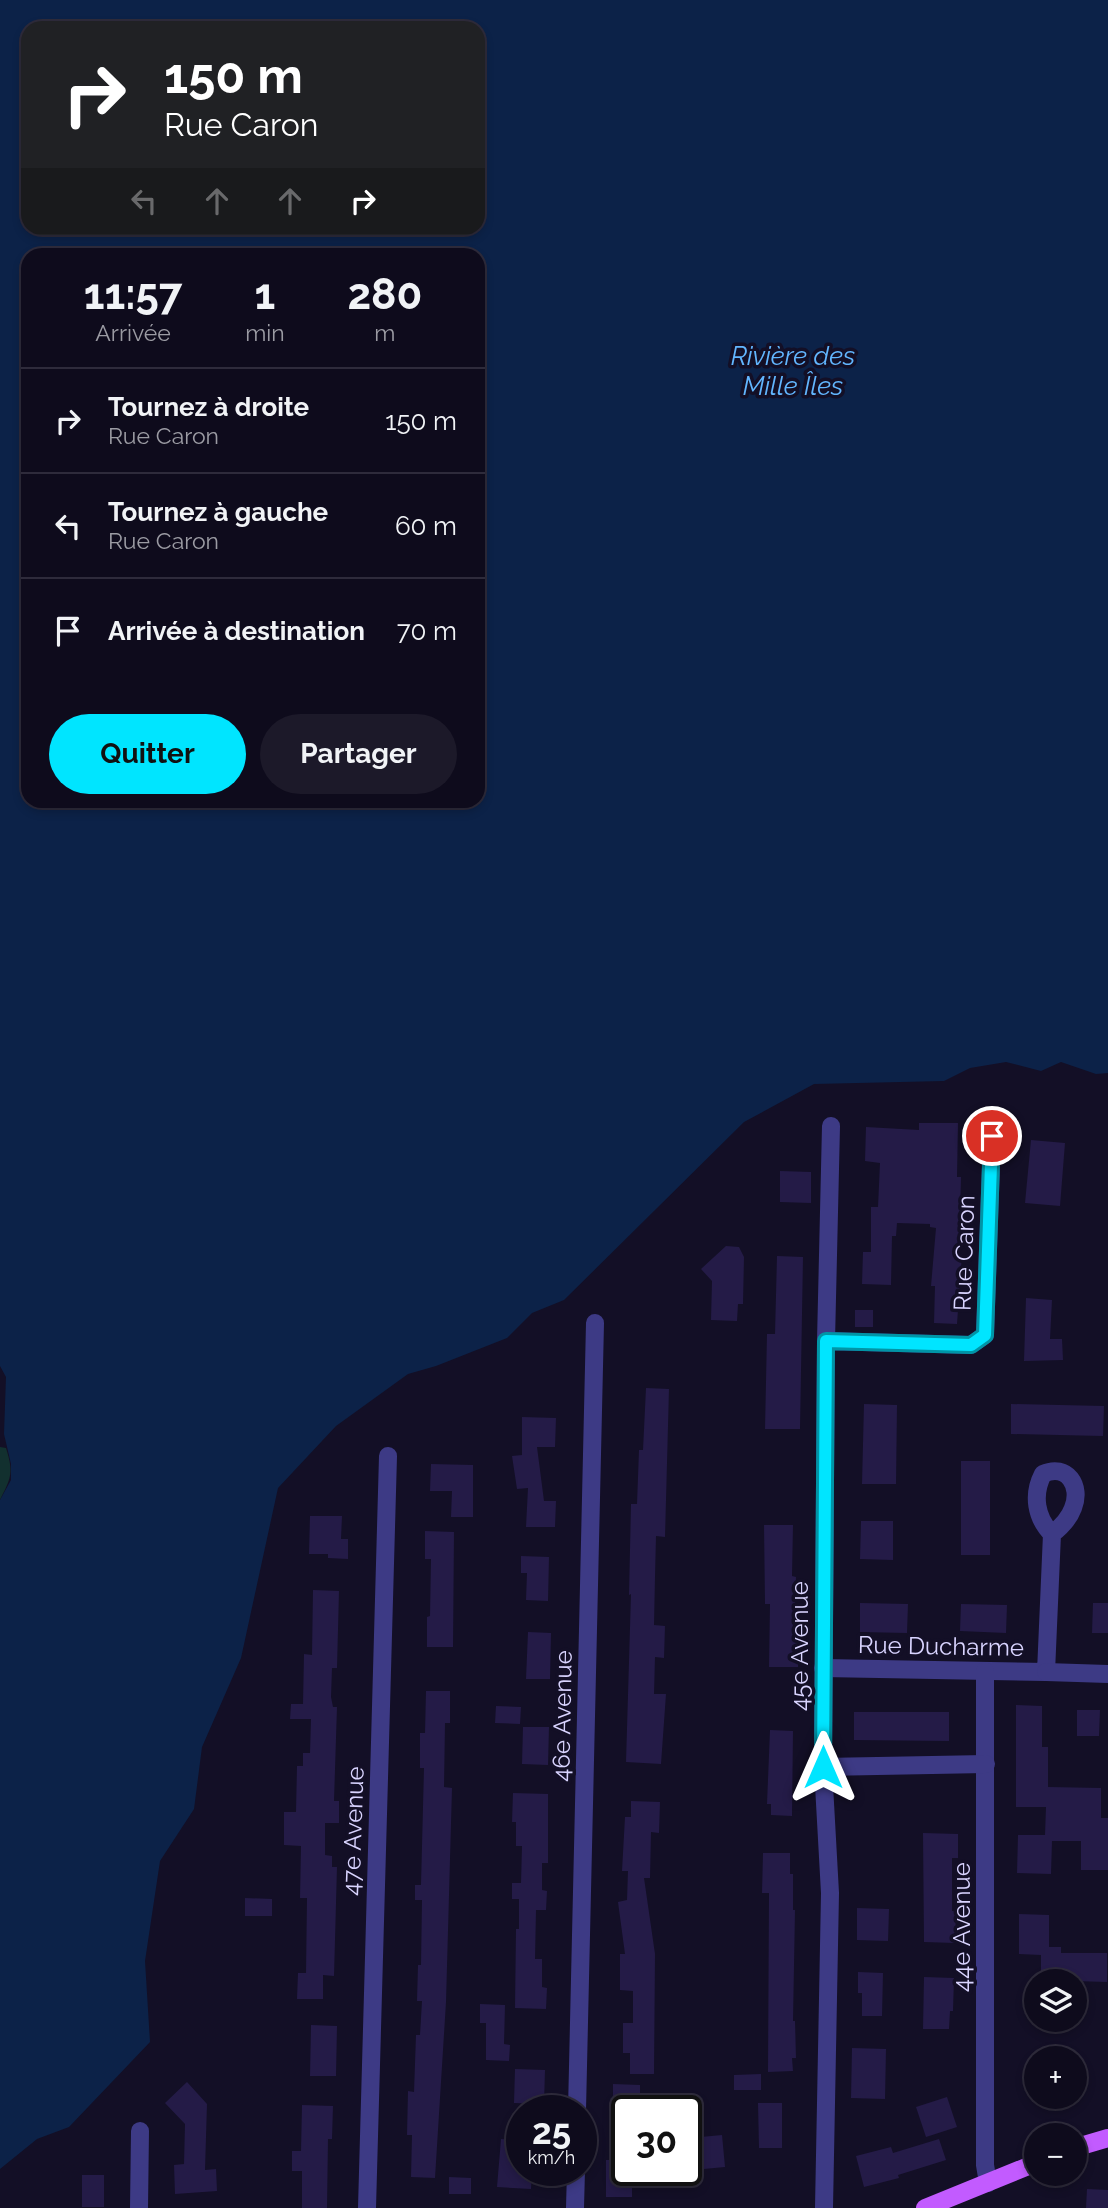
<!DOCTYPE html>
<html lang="fr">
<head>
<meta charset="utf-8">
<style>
  :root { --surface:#0e0b1c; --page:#1c1929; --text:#f1f3f6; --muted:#9b9ba3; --line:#2e2b3b; --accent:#00e5ff }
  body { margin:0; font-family:Raleway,sans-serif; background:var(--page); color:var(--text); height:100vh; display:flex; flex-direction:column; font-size:26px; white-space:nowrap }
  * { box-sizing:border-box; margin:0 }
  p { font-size:23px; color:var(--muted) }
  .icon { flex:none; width:38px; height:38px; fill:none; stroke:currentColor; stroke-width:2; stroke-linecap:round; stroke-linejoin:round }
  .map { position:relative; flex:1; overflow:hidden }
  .drawer { position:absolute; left:21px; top:248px; width:464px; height:560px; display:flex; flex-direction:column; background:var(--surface); border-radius:21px; box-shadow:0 4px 10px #0003,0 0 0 2px var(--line) }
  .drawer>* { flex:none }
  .hud { position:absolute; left:21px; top:21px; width:464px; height:214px; border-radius:21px; box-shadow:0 4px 10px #0003,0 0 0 2px var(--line); background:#202124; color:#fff; overflow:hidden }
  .buttons { position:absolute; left:1024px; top:1969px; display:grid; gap:14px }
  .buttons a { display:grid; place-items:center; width:63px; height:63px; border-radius:50%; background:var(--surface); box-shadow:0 4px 10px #0003,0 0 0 2px var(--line); font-size:35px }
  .speed { position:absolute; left:506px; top:2095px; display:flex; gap:14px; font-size:35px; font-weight:700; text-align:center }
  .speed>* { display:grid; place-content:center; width:91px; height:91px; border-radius:50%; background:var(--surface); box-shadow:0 4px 10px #0003,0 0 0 2px var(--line); line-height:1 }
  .speed small { font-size:18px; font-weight:400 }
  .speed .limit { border:4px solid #111; border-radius:10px; background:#fff; color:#111 }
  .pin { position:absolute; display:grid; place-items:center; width:60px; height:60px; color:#fff; margin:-30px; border:4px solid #fff; border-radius:50%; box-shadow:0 2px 7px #0007 }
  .me { position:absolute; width:77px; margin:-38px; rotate:0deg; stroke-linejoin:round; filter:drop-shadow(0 0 5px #0008) }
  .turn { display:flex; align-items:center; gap:24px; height:147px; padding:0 28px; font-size:32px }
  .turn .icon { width:91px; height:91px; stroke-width:2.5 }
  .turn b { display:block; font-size:49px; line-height:60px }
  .lanes { display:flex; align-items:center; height:66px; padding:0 28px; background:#0003; justify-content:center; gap:35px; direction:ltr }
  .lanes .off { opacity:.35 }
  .eta { display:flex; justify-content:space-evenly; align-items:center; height:119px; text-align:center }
  .eta b { font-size:42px; font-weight:700; line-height:49px }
  .primary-button { display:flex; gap:14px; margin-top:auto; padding:14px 28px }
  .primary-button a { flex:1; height:80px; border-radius:42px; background:var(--accent); color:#111; font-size:28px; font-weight:700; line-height:80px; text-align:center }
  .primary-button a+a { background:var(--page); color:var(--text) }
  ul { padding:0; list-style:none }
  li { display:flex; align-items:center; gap:21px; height:105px; padding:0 28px; border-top:2px solid var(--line) }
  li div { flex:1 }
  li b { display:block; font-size:26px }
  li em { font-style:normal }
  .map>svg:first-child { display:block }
  .green { fill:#12302f }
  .water { fill:#0c2248; fill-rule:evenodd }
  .building { fill:#241b47 }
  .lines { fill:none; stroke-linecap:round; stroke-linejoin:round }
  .minor { stroke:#3d3a85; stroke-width:18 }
  .major { stroke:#c25bff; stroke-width:18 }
  .route-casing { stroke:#0095a6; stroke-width:18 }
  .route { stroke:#00e5ff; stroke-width:12 }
  .labels { text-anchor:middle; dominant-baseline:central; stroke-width:7; stroke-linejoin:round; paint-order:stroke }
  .street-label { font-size:24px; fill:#d9d4ff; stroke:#130f26 }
  .water-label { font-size:26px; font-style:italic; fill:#62b6ff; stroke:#130f26 }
</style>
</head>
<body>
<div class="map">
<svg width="1108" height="2208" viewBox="0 0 1108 2208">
  <rect width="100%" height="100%" fill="#130f26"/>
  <!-- green -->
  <path class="green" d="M0,1447L6,1448C14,1473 11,1478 0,1500Z"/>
  <!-- water -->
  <path class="water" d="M0,0H1108V1073L1096,1074L1061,1062L1041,1071L1006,1062L970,1068L944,1081L814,1084L744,1122L564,1300L532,1313L507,1338L436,1366L408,1374L336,1426L278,1488L241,1658L202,1747L194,1809L160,1861L145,1961L150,2042L69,2127L37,2139L0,2169V1500L11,1480V1464L4,1434L6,1377L0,1366ZM28,28H478V228H28ZM28,256H478V802H28Z"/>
  <!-- building -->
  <g class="building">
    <polygon points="919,1123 958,1123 957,1177 961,1177 959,1254 962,1254 957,1324 934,1323 935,1286 931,1286 936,1228 930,1227 930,1224 897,1223 896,1236 892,1236 891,1285 862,1284 863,1252 871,1252 871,1207 878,1207 880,1163 865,1161 866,1127 919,1130"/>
    <polygon points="1031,1140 1065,1143 1060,1206 1025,1203"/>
    <polygon points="780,1171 811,1172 811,1203 780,1202"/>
    <polygon points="726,1246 739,1247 744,1257 743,1304 738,1304 737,1321 711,1320 712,1281 701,1269"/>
    <polygon points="777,1256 803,1257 800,1429 765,1429 767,1334 775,1334"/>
    <polygon points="1026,1298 1052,1300 1050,1339 1062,1339 1063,1360 1024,1361"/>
    <rect x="855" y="1310" width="18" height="17"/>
    <polygon points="646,1388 669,1389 665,1537 656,1536 655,1577 654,1625 665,1626 664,1658 655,1657 654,1694 666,1694 661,1764 626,1762 631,1594 629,1595 631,1504 637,1504 639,1450 643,1450"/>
    <polygon points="864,1404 897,1405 896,1484 862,1484"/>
    <polygon points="1011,1404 1104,1406 1103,1436 1011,1434"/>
    <polygon points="522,1417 556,1418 555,1447 537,1447 544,1501 556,1501 555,1527 526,1527 528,1488 517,1489 512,1456 522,1455"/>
    <rect x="961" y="1461" width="29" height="94"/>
    <polygon points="431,1464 473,1465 473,1517 451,1517 452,1491 430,1491"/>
    <polygon points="310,1516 342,1516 341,1539 348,1539 348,1559 328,1558 328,1554 309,1554"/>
    <polygon points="861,1521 893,1521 893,1560 860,1559"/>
    <polygon points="764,1525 793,1525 792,1576 796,1577 794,1640 798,1640 798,1667 769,1667 770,1604 765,1604"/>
    <polygon points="425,1531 454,1532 453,1647 427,1647 427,1617 430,1616 431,1559 425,1559"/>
    <polygon points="521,1556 549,1557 548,1601 526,1600 527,1573 521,1573"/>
    <polygon points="313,1590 339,1591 337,1668 332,1668 331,1697 333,1707 337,1707 334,1801 339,1801 339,1823 325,1823 325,1855 332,1856 332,1867 337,1867 334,1976 323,1975 323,1999 297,1999 298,1973 306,1973 307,1898 300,1898 301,1846 284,1845 284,1812 296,1812 297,1766 303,1766 303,1753 310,1753 311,1719 290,1719 291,1704 303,1704 304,1654 312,1655"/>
    <polygon points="860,1603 908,1604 907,1633 860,1632"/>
    <polygon points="1093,1603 1108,1603 1108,1633 1092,1633"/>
    <polygon points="961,1604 1007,1605 1006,1633 960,1631"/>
    <polygon points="528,1632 551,1633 550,1679 526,1679"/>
    <polygon points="426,1691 450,1691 450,1723 445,1723 444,1787 452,1788 446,2002 435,2178 411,2177 412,2135 407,2135 408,2091 414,2092 416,2035 420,2035 422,2001 417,2001 418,1965 421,1965 422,1900 415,1900 415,1885 421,1885 424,1768 420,1768 420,1733 425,1733"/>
    <polygon points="1016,1705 1042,1706 1042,1747 1048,1747 1048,1787 1101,1788 1101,1818 1108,1818 1108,1870 1081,1870 1081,1841 1052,1841 1051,1874 1017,1873 1018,1835 1045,1835 1046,1807 1016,1807"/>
    <polygon points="496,1706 521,1707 520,1724 495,1723"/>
    <polygon points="1077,1710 1100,1710 1099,1736 1077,1736"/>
    <polygon points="854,1712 949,1712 949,1741 854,1740"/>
    <polygon points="523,1727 549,1727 548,1765 522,1764"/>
    <polygon points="770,1730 793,1731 792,1816 771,1815 771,1804 767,1804"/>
    <polygon points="513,1793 548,1794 548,1863 542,1863 542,1890 547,1891 546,1910 536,1910 535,1959 542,1959 542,1987 547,1988 546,2009 515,2008 516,1929 519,1929 519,1899 512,1899 512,1883 521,1883 522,1846 516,1846 516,1822 512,1822"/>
    <polygon points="631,1801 660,1802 659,1833 651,1832 650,1878 644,1878 655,1954 654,2074 630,2074 630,2053 623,2053 623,2023 633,2023 633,1991 620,1990 620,1954 625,1954 618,1902 627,1900 628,1871 622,1871 625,1817 631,1817"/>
    <polygon points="923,1833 958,1834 958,1858 952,1858 952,1911 956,1911 955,1943 924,1942"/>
    <polygon points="763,1853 790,1853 790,1874 793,1874 793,1910 795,1910 793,2021 795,2021 796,2058 792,2058 793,2071 768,2072 769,1893 762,1893"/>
    <polygon points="245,1898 272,1899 272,1916 245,1916"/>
    <polygon points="857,1908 889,1909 888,1941 857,1940"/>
    <polygon points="1019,1914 1049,1915 1049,1947 1061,1947 1061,1953 1107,1953 1107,1982 1074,1981 1073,1972 1041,1972 1041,1955 1019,1954"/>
    <polygon points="858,1972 883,1973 882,2016 862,2016 862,1993 858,1993"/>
    <polygon points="924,1977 954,1978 953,2011 950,2011 949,2029 923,2029"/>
    <polygon points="480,2004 505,2005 504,2044 510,2045 509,2061 486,2060 486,2023 480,2023"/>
    <polygon points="311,2025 337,2026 336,2076 310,2076"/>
    <polygon points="852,2048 886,2049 885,2099 851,2098"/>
    <polygon points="515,2069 545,2070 544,2104 514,2103"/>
    <polygon points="761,2074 761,2090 734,2090 734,2075"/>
    <polygon points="187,2082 207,2104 205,2170 216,2169 217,2191 175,2194 174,2165 184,2164 185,2124 165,2103"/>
    <polygon points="613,2084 640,2085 640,2110 613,2110"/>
    <polygon points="947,2097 957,2127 926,2137 916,2107"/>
    <polygon points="758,2103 782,2103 782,2148 759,2148"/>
    <polygon points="302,2105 333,2106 332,2139 328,2139 327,2208 302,2208 302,2171 292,2171 292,2151 301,2151"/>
    <polygon points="722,2135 725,2167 693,2170 690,2138"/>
    <polygon points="501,2139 522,2141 522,2170 532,2170 531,2189 497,2187"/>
    <polygon points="939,2139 946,2160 898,2175 899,2178 864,2187 856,2156 891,2147 893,2153"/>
    <polygon points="606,2160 626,2160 626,2170 632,2170 632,2197 606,2197"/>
    <rect x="82" y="2175" width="22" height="32"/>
    <polygon points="449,2177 471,2178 471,2194 449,2194"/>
    <polygon points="1087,2189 1108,2190 1108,2208 1086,2208"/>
  </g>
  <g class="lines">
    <!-- minor -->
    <g class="minor">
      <polyline points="826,1341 971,1345 985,1335 992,1137"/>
      <path d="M823,1668L1046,1672L1052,1534C1036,1518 1032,1495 1043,1474C1067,1463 1082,1486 1073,1508C1069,1519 1061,1527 1052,1534"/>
      <polyline points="985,1671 985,2165 988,2183"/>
      <polyline points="1046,1672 1108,1674"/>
      <polyline points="823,1767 986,1764"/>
      <polyline points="577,2110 595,1323"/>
      <polyline points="139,2208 140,2131"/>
      <polyline points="367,2208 388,1456"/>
      <polyline points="575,2208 576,2170"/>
      <polyline points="824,2208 830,1893 823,1767 826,1341 831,1126"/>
    </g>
    <!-- major -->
    <g class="major">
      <polyline points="1074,2148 1108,2138"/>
      <polyline points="925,2208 1036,2163"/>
    </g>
  </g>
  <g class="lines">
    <defs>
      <polyline id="route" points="823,1767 826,1341 971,1345 985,1335 992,1136"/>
    </defs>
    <!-- route casing -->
    <use href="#route" class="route-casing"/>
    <!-- route -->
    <use href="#route" class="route"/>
  </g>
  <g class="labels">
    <!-- street labels -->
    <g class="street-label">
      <text transform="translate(964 1253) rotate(-88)">Rue Caron</text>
      <text transform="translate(799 1646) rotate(-90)">45e Avenue</text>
      <text transform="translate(941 1646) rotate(1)">Rue Ducharme</text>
      <text transform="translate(562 1716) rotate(-89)">46e Avenue</text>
      <text transform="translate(353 1831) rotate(-88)">47e Avenue</text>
      <text transform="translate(961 1927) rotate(-90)">44e Avenue</text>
    </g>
    <!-- water labels -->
    <g class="water-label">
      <text x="793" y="356">Rivière des<tspan x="793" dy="30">Mille Îles</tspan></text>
    </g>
  </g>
</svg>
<div class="buttons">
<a><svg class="icon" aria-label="layers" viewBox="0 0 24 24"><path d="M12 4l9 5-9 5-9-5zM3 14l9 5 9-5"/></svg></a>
<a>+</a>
<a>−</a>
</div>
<div class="speed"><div>25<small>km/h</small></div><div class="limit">30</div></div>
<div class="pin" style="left:992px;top:1136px;background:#d93025"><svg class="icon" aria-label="arrive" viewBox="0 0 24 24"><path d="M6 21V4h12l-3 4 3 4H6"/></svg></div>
<svg class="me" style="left:823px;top:1767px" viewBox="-20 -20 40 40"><path d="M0-17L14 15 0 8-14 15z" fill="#00e5ff" stroke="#fff" stroke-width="4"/></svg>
<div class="hud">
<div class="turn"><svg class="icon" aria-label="right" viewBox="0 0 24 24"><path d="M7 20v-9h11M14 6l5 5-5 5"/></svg><div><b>150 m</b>Rue Caron</div></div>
<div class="lanes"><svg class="icon off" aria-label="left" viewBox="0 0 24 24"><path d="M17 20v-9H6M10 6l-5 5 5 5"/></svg><svg class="icon off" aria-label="ahead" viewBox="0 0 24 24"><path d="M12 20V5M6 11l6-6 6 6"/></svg><svg class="icon off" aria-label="ahead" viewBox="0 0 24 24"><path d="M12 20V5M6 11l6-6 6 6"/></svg><svg class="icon" aria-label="right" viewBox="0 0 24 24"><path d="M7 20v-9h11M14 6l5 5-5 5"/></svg></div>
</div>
<section class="drawer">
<div class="eta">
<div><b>11:57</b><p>Arrivée</p></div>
<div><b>1</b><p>min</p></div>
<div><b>280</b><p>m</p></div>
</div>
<ul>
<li><svg class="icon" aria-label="right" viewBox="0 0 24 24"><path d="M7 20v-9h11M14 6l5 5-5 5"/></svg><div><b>Tournez à droite</b><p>Rue Caron</p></div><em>150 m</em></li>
<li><svg class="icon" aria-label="left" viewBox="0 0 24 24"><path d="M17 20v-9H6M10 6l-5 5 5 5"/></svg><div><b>Tournez à gauche</b><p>Rue Caron</p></div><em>60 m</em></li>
<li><svg class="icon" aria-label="arrive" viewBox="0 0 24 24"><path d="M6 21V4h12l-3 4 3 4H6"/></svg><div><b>Arrivée à destination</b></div><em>70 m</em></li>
</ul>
<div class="primary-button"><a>Quitter</a><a>Partager</a></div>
</section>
</div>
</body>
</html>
